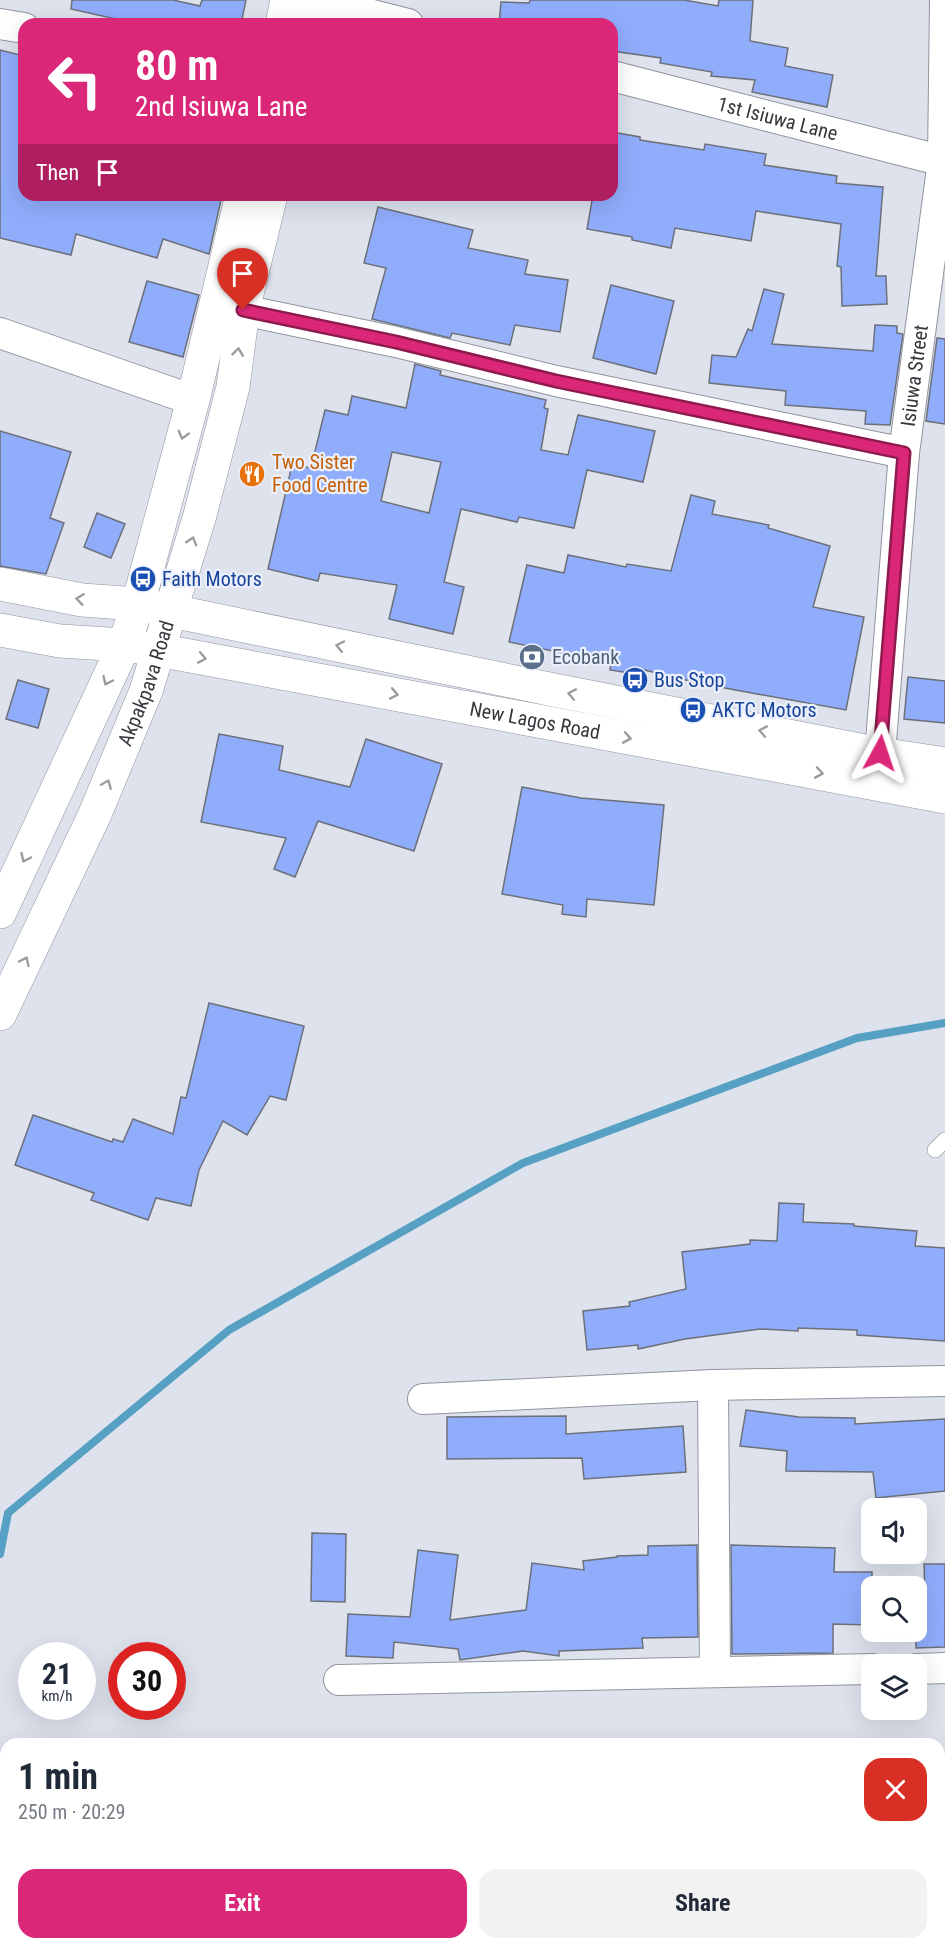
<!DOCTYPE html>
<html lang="en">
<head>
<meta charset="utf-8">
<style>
  :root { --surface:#fff; --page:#f2f2f3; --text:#1f2937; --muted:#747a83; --accent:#db2777 }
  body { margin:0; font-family:"Roboto Condensed",sans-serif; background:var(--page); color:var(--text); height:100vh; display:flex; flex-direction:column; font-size:22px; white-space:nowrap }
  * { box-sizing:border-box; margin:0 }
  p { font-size:20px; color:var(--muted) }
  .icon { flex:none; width:33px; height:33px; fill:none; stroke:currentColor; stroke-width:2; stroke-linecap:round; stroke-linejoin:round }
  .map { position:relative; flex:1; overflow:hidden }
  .sheet { position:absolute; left:0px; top:1738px; width:945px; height:212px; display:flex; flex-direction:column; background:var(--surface); border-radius:18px 18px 0 0; box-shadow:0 6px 24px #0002 }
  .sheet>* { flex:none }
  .top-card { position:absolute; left:18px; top:18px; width:600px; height:183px; border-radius:18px; box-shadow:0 6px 24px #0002; background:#db2777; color:#fff; overflow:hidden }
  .tools { position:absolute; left:861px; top:1498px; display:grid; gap:12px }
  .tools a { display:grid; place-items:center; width:66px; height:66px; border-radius:12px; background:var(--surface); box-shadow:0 6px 24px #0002; font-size:30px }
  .speed { position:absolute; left:18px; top:1642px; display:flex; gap:12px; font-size:30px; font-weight:700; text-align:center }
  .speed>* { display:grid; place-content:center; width:78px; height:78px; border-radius:50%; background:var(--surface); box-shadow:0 6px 24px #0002; line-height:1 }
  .speed small { font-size:15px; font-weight:400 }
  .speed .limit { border:9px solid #d22; background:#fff; color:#111 }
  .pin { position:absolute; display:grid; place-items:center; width:51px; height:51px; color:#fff; margin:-62px -26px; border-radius:50% 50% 50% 0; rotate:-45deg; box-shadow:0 0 6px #0007 }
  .pin .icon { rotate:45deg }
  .me { position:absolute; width:66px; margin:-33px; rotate:5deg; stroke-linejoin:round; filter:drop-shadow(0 0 4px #0008) }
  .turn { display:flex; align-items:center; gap:21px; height:126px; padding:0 18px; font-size:27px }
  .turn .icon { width:78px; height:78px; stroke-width:2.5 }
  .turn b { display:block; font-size:42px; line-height:51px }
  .then { display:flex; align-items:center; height:57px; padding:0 18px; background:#0003; gap:12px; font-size:22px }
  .round { display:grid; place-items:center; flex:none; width:63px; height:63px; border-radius:18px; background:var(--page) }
  .headline { display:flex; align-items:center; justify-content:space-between; height:102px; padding:0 18px }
  h1 { font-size:36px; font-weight:700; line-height:45px }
  .button { display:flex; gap:12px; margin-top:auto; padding:12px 18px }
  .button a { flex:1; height:69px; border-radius:18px; background:var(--accent); color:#fff; font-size:24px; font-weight:700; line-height:69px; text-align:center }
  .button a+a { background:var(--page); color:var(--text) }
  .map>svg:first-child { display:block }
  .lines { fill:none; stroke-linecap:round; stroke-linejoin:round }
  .stream { stroke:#56a0c3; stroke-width:8 }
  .building { fill:#90adfc; stroke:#6c707a; stroke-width:1.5; fill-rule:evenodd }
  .service-casing { stroke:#90949e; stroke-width:16 }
  .minor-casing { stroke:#90949e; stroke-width:32 }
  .secondary-casing { stroke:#90949e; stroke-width:34 }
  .trunk-casing { stroke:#90949e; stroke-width:34 }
  .service { stroke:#fff; stroke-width:15 }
  .minor { stroke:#fff; stroke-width:30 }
  .secondary { stroke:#fff; stroke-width:33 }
  .trunk { stroke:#fff; stroke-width:33 }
  .oneway { stroke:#9b9c9e }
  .route-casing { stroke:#8e194d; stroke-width:15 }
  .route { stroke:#db2777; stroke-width:10 }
  .labels { text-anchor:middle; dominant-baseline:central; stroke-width:4.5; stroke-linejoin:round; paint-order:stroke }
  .street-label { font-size:20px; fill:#37383d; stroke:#eaeffb }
  .food-label { font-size:20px; fill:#c56008; stroke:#eaeffb; text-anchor:start }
  .transit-label { font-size:20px; fill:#164399; stroke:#eaeffb; text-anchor:start }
  .service-label { font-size:20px; fill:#4e5e75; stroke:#eaeffb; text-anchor:start }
</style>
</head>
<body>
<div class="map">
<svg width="945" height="1949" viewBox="0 0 945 1949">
  <rect width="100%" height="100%" fill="#dde2ed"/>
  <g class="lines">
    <!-- stream -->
    <g class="stream">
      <polyline points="0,1554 8,1513 229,1330 523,1163 857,1038 945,1023"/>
      <polyline points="0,1923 6,1934"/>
      <polyline points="11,1944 13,1949"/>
    </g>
  </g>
  <!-- building -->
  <g class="building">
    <polygon points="72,0 173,0 200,6 202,0 246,0 241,24 138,24 71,9"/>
    <polygon points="530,0 684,0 718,6 719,0 753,0 750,41 788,48 785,66 833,75 827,107 752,92 755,80 711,76 712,72 660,63 661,58 612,51 612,24 499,24 501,2 529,3"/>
    <polygon points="0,50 24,56 24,195 206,195 221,200 209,254 163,239 157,258 76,234 71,255 0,238"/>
    <polygon points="612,132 640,137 640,140 704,150 705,144 766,154 764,165 837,176 836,183 883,187 876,276 886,276 887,304 842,306 841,267 837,266 841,224 756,211 751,241 675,228 671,248 632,240 632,237 587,229 593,195 612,195"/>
    <polygon points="378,207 473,230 468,248 528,260 525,274 568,280 560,332 515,325 510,345 452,333 450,338 372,319 386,268 364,263"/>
    <polygon points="147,281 199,295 183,357 129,342"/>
    <polygon points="611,285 674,301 656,374 593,358"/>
    <polygon points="764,289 784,294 772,344 873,351 875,325 897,326 897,333 903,334 890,425 865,424 866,411 785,405 786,391 709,383 712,355 736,357 748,329 752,331"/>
    <polygon points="937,338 945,339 945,424 926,421"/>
    <path d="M415,364L441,371L440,375L546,400L544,408L548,409L541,450L568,455L578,415L655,431L643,482L587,470L574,528L519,517L517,522L461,509L444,582L464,587L453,634L389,619L397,585L320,573L318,581L268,569L292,465L311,468L325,410L348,415L352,396L406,408ZM392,452L441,462L429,513L381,501Z"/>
    <polygon points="0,431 71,452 50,518 64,523 46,574 0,566"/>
    <polygon points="691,495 715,501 712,514 769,525 768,528 830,546 813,607 864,617 846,710 719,687 719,688 636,668 635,674 610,670 611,663 509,642 527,565 564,573 568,555 626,567 627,564 671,571"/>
    <polygon points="97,513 125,524 111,558 84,547"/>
    <polygon points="908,677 945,681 945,723 904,719"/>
    <polygon points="18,680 49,689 38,728 6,719"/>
    <polygon points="219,734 283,746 279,770 350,787 366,739 442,764 414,851 318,821 295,877 274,869 286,838 201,822"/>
    <polygon points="522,787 581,798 664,805 654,905 587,899 586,917 562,914 563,905 502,894"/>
    <polygon points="209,1003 304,1026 286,1100 270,1096 247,1135 223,1121 199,1170 191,1206 156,1198 148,1220 91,1200 94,1193 15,1165 33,1115 112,1142 113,1139 123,1142 133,1119 173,1134 181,1097 186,1098"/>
    <polygon points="779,1203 804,1204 803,1222 854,1224 854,1226 917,1231 915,1246 945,1248 945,1341 857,1335 857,1330 798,1328 798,1331 760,1329 685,1339 638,1349 638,1345 587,1350 583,1311 630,1306 629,1302 686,1289 682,1252 750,1244 750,1240 777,1241"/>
    <polygon points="746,1410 799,1417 855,1418 855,1424 945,1419 945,1491 876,1498 873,1472 786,1471 787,1451 740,1446"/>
    <polygon points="566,1416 566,1434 683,1426 686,1472 584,1479 582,1458 447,1459 447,1417"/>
    <polygon points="312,1533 346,1534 345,1602 311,1601"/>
    <polygon points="697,1545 698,1637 642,1638 643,1648 559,1651 559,1656 523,1651 460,1660 458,1649 394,1642 393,1658 346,1656 348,1614 410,1617 418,1550 458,1555 450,1620 526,1610 532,1563 584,1570 583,1561 617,1557 617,1556 648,1555 648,1546"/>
    <polygon points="731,1545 835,1548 834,1572 872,1572 872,1625 833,1624 833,1653 732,1654"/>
    <polygon points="924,1564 945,1564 945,1647 916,1648 916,1596 925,1596"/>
  </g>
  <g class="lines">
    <defs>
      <polyline id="service" points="935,1150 945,1140"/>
      <g id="minor">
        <polyline points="317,1 408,24"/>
        <polyline points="0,24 24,28"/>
        <path id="s1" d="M612,76L943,161"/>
        <polyline points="243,310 396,342 556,381 904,453"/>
        <polyline points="0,333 193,400"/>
        <path id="s2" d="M880,754L904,453L943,161L945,0"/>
        <polyline points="713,1385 715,1672"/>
        <polyline points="423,1399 713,1385 945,1381"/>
        <polyline points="916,1669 945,1668"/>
        <polyline points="339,1680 872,1669"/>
      </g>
      <g id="secondary">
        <polyline points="0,584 82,600 138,604 554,690 880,754 945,764"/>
        <path id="s3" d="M0,630L60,641L124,645L158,650L945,797"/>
      </g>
      <g id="trunk">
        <polyline points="282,24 287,0"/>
        <polyline points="311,24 317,0"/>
        <polyline points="0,912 124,645 138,604 193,400 242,195"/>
        <path id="s4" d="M0,1014L95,814L146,691L200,515L233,387L243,310L271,195"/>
      </g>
    </defs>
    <!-- service casing -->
    <use href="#service" class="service-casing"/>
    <!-- minor casing -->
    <use href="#minor" class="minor-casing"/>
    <!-- secondary casing -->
    <use href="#secondary" class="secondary-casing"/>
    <!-- trunk casing -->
    <use href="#trunk" class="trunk-casing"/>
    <!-- service -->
    <use href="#service" class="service"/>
    <!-- minor -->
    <use href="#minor" class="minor"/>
    <!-- secondary -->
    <use href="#secondary" class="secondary"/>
    <!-- trunk -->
    <use href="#trunk" class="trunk"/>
  </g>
  <!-- one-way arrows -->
  <defs><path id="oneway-chevron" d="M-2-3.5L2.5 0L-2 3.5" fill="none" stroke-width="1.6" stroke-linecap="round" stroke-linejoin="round" transform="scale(1.5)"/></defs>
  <g class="oneway">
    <use href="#oneway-chevron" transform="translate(238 352) rotate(-83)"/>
    <use href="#oneway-chevron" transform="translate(183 435) rotate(105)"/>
    <use href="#oneway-chevron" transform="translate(192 541) rotate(-73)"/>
    <use href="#oneway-chevron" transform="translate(80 599) rotate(-172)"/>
    <use href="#oneway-chevron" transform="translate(340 646) rotate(-168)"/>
    <use href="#oneway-chevron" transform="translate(202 658) rotate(11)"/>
    <use href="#oneway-chevron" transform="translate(107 681) rotate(115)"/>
    <use href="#oneway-chevron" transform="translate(394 694) rotate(11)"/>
    <use href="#oneway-chevron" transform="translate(572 694) rotate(-169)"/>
    <use href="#oneway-chevron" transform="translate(763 731) rotate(-169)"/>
    <use href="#oneway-chevron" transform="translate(627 738) rotate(10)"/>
    <use href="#oneway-chevron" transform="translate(819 773) rotate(10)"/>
    <use href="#oneway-chevron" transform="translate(107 784) rotate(-67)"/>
    <use href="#oneway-chevron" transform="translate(25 858) rotate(115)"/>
    <use href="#oneway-chevron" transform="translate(25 961) rotate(-65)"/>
  </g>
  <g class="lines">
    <defs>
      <polyline id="route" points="243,310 396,342 556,381 904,453 880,753"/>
    </defs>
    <!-- route casing -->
    <use href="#route" class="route-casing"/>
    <!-- route -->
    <use href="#route" class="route"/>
  </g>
  <!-- icons -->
  <defs>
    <symbol id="restaurant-disc" viewBox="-11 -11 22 22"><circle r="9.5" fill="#e8710a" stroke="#eaeffb"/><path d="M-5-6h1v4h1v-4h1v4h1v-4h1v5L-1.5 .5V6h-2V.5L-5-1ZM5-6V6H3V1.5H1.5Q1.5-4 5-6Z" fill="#fff"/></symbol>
    <symbol id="bus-disc" viewBox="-11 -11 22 22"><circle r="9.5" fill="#1a4fb4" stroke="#eaeffb"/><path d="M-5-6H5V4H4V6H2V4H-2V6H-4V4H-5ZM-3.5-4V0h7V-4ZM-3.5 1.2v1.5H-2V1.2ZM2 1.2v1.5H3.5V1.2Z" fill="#fff"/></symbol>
    <symbol id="bank-disc" viewBox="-11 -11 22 22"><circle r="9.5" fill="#5c6f8a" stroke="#eaeffb"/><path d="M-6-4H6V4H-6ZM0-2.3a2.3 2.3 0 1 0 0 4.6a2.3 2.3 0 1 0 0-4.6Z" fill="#fff"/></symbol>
  </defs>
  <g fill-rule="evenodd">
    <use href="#restaurant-disc" x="237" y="459" width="30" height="30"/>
    <use href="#bus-disc" x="128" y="564" width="30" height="30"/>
    <use href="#bank-disc" x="517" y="642" width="30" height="30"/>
    <use href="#bus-disc" x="620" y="665" width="30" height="30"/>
    <use href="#bus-disc" x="678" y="695" width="30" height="30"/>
  </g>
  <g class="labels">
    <!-- street labels -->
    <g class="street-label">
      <text stroke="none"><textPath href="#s1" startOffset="171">1st Isiuwa Lane</textPath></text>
      <text stroke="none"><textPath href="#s2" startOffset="380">Isiuwa Street</textPath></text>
      <text stroke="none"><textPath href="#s4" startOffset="362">Akpakpava Road</textPath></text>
      <text stroke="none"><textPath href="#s3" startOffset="543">New Lagos Road</textPath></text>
    </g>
    <!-- food labels -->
    <g class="food-label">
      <text x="272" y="462">Two Sister<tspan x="272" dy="23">Food Centre</tspan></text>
    </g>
    <!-- transit labels -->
    <g class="transit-label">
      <text x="162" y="579">Faith Motors</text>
      <text x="654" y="680">Bus Stop</text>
      <text x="712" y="710">AKTC Motors</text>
    </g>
    <!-- service labels -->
    <g class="service-label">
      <text x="552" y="657">Ecobank</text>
    </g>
  </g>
</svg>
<div class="tools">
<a><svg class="icon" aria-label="sound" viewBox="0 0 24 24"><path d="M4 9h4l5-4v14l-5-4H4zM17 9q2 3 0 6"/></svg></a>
<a><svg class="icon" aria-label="search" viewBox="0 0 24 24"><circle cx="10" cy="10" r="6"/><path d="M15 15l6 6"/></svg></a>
<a><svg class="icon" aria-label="layers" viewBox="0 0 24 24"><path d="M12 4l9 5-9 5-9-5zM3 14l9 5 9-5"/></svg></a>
</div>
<div class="speed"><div>21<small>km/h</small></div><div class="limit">30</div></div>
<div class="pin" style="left:243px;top:310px;background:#d93025"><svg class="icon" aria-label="arrive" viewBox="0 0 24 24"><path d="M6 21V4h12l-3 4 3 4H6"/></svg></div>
<svg class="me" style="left:880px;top:753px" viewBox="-20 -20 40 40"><path d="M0-17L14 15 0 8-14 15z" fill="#db2777" stroke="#fff" stroke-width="4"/></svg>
<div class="top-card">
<div class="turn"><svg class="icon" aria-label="left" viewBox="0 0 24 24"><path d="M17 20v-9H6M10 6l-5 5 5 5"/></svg><div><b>80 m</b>2nd Isiuwa Lane</div></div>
<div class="then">Then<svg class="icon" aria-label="arrive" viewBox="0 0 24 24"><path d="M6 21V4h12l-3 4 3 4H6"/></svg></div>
</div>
<section class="sheet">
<div class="headline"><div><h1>1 min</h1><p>250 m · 20:29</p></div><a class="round" style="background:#d93025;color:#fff"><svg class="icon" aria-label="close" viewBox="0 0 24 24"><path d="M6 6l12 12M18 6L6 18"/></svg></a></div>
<div class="button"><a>Exit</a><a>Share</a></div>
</section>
</div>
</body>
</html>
